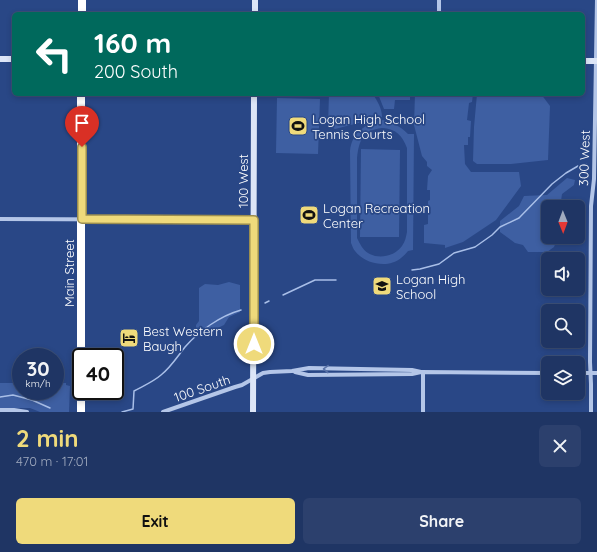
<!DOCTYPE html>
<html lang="en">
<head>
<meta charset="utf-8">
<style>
  :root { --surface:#1f3564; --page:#2c406d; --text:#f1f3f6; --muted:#a1abbf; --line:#3c5078; --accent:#efda7b }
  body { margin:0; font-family:Quicksand,sans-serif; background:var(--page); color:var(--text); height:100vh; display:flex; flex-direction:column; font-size:15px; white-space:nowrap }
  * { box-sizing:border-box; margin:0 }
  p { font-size:13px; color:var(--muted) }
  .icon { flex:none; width:22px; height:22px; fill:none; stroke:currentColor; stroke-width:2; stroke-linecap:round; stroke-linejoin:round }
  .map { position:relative; height:412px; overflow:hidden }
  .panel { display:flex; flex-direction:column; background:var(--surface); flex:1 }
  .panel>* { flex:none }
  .banner { position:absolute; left:12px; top:12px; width:573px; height:84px; border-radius:6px; box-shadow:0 2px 6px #0003,0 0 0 1px var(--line); background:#00695c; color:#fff; overflow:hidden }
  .needle { width:26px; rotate:179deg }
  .fabs { position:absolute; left:541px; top:200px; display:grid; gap:8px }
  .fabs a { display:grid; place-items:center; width:44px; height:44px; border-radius:6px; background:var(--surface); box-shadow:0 2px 6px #0003,0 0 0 1px var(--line); font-size:20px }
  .speed { position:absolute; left:12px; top:348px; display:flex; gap:8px; font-size:20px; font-weight:700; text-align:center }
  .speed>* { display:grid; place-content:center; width:52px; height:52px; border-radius:50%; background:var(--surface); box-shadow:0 2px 6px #0003,0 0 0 1px var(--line); line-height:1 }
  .speed small { font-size:10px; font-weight:400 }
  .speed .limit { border:2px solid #111; border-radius:6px; background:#fff; color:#111 }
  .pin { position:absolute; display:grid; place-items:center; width:34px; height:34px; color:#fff; margin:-41px -17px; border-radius:50% 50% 50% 0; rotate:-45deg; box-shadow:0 0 4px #0007 }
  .pin .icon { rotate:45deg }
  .me { position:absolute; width:44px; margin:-22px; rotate:0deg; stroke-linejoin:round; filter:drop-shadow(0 0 3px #0008) }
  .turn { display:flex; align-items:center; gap:14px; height:84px; padding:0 16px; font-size:18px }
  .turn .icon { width:52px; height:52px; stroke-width:2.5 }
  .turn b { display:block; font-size:28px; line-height:34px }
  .round { display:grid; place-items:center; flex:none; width:42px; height:42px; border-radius:6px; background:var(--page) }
  .overview { display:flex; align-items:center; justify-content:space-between; height:68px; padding:0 16px }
  h1 { font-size:24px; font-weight:800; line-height:30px; color:var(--accent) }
  .action { display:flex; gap:8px; margin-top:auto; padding:8px 16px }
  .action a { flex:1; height:46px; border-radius:6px; background:var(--accent); color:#111; font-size:16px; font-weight:800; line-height:46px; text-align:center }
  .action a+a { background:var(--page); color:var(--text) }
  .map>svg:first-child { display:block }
  .green { fill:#3e5fa2; fill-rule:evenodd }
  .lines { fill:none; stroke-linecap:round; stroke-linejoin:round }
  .stream { stroke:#a9bfe8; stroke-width:1.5 }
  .street { stroke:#b4c6e8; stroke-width:4 }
  .secondary { stroke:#dde6f7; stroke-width:6 }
  .highway { stroke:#fff; stroke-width:8 }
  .oneway { stroke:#5a73a8 }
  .route-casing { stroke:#9b8e50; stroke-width:10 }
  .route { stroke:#efda7b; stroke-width:7 }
  .labels { text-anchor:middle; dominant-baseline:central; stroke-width:3.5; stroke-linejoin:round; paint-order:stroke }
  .poi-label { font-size:13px; fill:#fff; stroke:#294786; text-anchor:start }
  .street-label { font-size:13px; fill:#fff; stroke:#294786 }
</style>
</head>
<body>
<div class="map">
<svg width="597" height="412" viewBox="0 0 597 412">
  <rect width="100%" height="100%" fill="#294786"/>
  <!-- green -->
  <g class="green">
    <path d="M329,94H373C377,101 382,108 382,117L335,129L328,125Z"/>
    <polygon points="378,94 410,94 410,100 395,100 394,109 384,109"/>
    <polygon points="415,94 473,94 472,102 469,103 467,120 471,121 470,137 468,137 468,145 464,145 465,164 471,172 519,172 521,186 496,220 463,242 445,248 445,245 424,243 424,225 428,224 428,201 430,200 430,190 427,190 428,176 432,170 427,166 427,162 422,156 414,125"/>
    <polygon points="477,94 541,94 550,106 548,160 511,164 477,164 473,161 474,127"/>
    <polygon points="277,98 320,99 318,154 276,153"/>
    <path d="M383,120C394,124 399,125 408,134H414L413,250L408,251C406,253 404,256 401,258C388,269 365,264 355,251C353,249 352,245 351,243L350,151C352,132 365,124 383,120ZM382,128C396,129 402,135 407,148V232C406,237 405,242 402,246C395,256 379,260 368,253C363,250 360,244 357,238V158C359,140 363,130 382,128Z"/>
    <polygon points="361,149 400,150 399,237 360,237"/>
    <polygon points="567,178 575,180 574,185 562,194 561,201 553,207 548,207 548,237 558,237 554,247 547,252 528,252 523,245 515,243 500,232 500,221 519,206 524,196 547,195"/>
    <polygon points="229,282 240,285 240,312 229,317 224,325 207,333 196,331 196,325 199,321 199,288 205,284 218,285"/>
    <polygon points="0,383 21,383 21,391 55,391 55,383 66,383 66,385 70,386 69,412 40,412 30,408 0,408"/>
  </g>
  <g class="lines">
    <!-- stream -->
    <g class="stream">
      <polyline points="412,270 420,269 439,264 454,253 475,247 492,235 500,227 519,218 552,184 566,173 578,166 586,164"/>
      <polyline points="283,295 315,280 336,280"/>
      <polyline points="265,303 269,301"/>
      <polyline points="0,397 13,395 32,400 50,408"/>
      <path d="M122,412L133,409L134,391C143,386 153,382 161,375C171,367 177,357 185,347C199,331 220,316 241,310"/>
    </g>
    <!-- street -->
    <g class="street">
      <polyline points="439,0 439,14"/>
      <polyline points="0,219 254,220"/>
      <polyline points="295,372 308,375 412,374 421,372 548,373"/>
      <polyline points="578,373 597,373"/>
      <polyline points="0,410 14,410 27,412"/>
      <polyline points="163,412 235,387 242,385 263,373 270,372 292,371 309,368 412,370 421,372"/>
      <polyline points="423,412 423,372"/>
      <polyline points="591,412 591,384 590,362 591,206 594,179 597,0"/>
    </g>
    <!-- secondary -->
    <g class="secondary">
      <polyline points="255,14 255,0"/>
      <polyline points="0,59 14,59"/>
      <polyline points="583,61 597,61"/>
      <polyline points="253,412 254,94"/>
    </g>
    <!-- highway -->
    <g class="highway">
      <polyline points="82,14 82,0"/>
      <polyline points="81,357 81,94"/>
      <polyline points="81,412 81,391"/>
    </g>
  </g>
  <!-- one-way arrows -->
  <defs><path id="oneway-chevron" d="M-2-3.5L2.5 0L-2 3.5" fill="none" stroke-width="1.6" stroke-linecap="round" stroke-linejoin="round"/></defs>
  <use class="oneway" href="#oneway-chevron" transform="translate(326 369) rotate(-179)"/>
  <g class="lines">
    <defs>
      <polyline id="route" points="82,147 82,219 254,220 254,344"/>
    </defs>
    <!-- route casing -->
    <use href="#route" class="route-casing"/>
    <!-- route -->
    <use href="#route" class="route"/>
  </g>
  <!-- icons -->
  <defs>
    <symbol id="stadium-square" viewBox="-11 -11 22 22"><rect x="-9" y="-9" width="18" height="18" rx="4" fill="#efda7b" stroke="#294786"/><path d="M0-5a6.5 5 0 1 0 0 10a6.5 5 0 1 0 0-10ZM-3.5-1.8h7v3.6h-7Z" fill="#111"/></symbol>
    <symbol id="school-square" viewBox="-11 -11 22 22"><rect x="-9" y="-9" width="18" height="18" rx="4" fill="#efda7b" stroke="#294786"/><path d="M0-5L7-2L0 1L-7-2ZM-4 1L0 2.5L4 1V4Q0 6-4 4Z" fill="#111"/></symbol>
    <symbol id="hotel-square" viewBox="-11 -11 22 22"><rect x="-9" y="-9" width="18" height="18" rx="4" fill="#efda7b" stroke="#294786"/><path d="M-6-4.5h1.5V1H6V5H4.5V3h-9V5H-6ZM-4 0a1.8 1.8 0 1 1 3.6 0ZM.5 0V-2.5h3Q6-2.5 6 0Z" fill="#111"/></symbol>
  </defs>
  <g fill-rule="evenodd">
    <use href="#stadium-square" x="287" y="115" width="22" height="22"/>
    <use href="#stadium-square" x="298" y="204" width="22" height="22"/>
    <use href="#school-square" x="371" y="275" width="22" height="22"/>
    <use href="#hotel-square" x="118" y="327" width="22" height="22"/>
  </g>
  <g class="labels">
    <!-- poi labels -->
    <g class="poi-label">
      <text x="312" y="119">Logan High School<tspan x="312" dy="15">Tennis Courts</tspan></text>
      <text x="323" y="208">Logan Recreation<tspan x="323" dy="15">Center</tspan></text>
      <text x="396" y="279">Logan High<tspan x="396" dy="15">School</tspan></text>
      <text x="143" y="331">Best Western<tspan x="143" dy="15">Baugh</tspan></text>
    </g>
    <!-- street labels -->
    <g class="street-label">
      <text transform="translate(584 158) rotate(-88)">300 West</text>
      <text transform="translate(243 181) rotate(-90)">100 West</text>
      <text transform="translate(69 273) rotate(-90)">Main Street</text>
      <text transform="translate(202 388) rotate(-19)">100 South</text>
    </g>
  </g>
</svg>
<div class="fabs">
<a><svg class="needle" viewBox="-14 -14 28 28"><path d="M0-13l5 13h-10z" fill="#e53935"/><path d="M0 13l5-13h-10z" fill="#a1abbf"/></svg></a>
<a><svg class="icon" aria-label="sound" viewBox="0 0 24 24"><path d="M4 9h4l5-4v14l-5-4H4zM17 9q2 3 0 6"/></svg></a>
<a><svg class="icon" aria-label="search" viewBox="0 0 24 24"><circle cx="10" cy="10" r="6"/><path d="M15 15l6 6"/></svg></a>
<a><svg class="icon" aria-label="layers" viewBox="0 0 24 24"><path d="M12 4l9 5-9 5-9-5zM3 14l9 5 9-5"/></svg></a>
</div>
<div class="speed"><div>30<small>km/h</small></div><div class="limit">40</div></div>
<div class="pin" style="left:82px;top:147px;background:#d93025"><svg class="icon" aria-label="arrive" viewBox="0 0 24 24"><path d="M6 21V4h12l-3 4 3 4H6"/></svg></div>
<svg class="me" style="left:254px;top:344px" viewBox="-20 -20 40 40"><circle r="17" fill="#efda7b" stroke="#fff" stroke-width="3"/><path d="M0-11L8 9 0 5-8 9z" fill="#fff"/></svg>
<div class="banner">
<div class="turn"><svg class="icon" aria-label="left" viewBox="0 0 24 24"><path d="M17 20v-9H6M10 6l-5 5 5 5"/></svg><div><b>160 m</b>200 South</div></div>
</div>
</div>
<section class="panel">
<div class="overview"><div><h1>2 min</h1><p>470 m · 17:01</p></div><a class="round"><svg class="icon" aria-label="close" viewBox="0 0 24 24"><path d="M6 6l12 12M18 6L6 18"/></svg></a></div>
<div class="action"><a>Exit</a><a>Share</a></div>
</section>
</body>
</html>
